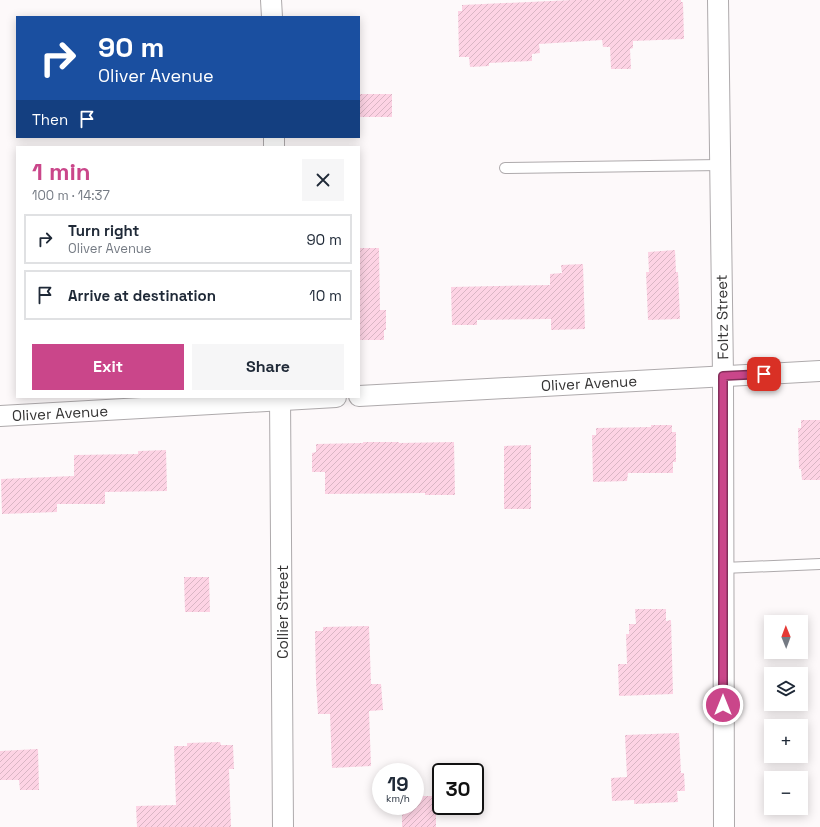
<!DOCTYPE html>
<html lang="en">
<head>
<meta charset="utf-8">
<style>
  :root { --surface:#fff; --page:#f6f6f7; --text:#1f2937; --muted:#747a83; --line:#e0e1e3; --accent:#ca468a }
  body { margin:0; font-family:"Space Grotesk",sans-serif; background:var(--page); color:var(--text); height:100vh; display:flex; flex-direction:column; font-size:15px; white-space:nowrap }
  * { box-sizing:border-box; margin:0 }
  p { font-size:13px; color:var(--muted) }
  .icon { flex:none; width:22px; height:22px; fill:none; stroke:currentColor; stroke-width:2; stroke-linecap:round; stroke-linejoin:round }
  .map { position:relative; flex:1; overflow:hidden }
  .sheet { position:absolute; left:16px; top:146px; width:344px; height:252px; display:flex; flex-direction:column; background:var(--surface); border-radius:0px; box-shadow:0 2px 10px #0003 }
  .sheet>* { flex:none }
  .guide { position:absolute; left:16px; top:16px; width:344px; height:122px; border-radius:0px; box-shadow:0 2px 10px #0003; background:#1a4fa0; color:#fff; overflow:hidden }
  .needle { width:26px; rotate:359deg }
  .tools { position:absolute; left:764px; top:615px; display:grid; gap:8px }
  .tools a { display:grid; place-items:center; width:44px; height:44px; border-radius:0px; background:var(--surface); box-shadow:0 2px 10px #0003; font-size:20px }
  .speed { position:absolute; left:372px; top:763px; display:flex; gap:8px; font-size:20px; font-weight:700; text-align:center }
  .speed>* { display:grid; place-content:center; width:52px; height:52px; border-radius:50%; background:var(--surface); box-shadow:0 2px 10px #0003; line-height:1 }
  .speed small { font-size:10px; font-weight:400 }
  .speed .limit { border:2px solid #111; border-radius:6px; background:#fff; color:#111 }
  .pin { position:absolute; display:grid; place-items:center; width:34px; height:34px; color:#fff; margin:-17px; border-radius:8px; box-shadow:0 2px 6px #0006 }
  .me { position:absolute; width:44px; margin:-22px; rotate:0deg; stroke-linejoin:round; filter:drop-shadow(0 0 3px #0008) }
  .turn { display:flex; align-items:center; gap:14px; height:84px; padding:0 16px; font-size:18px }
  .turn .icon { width:52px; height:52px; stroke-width:2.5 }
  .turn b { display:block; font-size:28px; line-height:34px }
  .then { display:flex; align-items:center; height:38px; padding:0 16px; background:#0003; gap:8px; font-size:15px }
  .round { display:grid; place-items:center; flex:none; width:42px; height:42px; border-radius:0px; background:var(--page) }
  .summary { display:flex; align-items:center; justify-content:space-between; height:68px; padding:0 16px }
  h1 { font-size:24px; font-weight:700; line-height:30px; color:var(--accent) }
  .primary-button { display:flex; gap:8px; margin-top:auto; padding:8px 16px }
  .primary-button a { flex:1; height:46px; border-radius:0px; background:var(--accent); color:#fff; font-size:16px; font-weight:700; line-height:46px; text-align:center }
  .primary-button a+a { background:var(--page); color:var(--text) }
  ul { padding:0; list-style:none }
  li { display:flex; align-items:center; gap:12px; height:50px; margin:0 8px 6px; padding:0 8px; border:2px solid var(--line); border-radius:0px }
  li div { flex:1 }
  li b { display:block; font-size:15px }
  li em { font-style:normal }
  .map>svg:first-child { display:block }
  .building { fill:url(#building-hatch) }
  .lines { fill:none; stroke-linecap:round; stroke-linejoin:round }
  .lane-casing { stroke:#aeaaac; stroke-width:12 }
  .street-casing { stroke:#aeaaac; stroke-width:22 }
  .lane { stroke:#fff; stroke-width:10 }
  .street { stroke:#fff; stroke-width:20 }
  .route-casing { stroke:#832e5a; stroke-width:10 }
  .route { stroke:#ca468a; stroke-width:7 }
  .labels { text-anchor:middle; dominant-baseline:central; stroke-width:3; stroke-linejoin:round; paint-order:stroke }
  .street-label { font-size:15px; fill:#353434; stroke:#fff }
</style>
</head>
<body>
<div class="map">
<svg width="820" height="827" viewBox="0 0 820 827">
  <defs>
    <pattern id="building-hatch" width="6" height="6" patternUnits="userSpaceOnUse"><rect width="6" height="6" fill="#fdd3e4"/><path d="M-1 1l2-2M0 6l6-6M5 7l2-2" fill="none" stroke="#d9b6c4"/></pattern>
  </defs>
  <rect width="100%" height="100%" fill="#fdf9fa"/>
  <!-- building -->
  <g class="building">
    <polygon points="572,0 681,0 681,2 683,2 684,39 633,41 633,48 630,49 631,69 611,69 610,47 603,47 602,40 539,44 540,53 532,54 532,61 489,63 489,66 470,67 469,57 459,57 458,11 462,11 462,5"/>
    <rect x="359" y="94" width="33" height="23"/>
    <polygon points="359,248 379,248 380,310 386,310 386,330 384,330 384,340 359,340"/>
    <polygon points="675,250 676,272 678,272 680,319 648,320 646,272 649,272 648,252"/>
    <polygon points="583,264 585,329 551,330 551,319 477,320 477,325 452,325 451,287 550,285 550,274 562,273 561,265"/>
    <polygon points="801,420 820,420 820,480 802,480 801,469 799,469 798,428 801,428"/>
    <polygon points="651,425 672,425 672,432 676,432 676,462 673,462 673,473 628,473 627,481 593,482 592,435 596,435 596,428 651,427"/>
    <polygon points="363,442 399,442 399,443 454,442 455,495 425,495 425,493 325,494 325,472 312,472 312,453 316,452 316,444 363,443"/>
    <polygon points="531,445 531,509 504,509 504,446"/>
    <polygon points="166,450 167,491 105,492 105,504 57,504 57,512 2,514 1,479 74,476 74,455 138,454 138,451"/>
    <polygon points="184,577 209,577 210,612 185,612"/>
    <polygon points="635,609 666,609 666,621 671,620 673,694 619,696 618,664 627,664 626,634 629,634 629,624 636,624"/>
    <polygon points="369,626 371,684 381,684 383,710 369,711 371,766 332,768 330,714 318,714 316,681 315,631 323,631 323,627"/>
    <polygon points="679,733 681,773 684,773 685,791 677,791 678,802 634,804 634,800 612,801 611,778 627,777 625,735"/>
    <polygon points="220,742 221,745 233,745 234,769 229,769 231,827 137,827 136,806 176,805 174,746 187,746 187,743"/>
    <polygon points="38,749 39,790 20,790 19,780 0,780 0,751"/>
    <polygon points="415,796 436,796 436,827 402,827 402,806 415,806"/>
  </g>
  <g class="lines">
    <defs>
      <g id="lane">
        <polyline points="505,168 720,165"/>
        <polyline points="723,568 820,564"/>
      </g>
      <g id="street">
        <polyline points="271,0 272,17"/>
        <polyline points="718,0 723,376 724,827"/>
        <polyline points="274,137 274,147"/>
        <polyline points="359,396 820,371"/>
        <polyline points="280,397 283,827"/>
        <polyline points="0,416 336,397"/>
      </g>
    </defs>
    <!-- lane casing -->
    <use href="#lane" class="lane-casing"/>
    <!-- street casing -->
    <use href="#street" class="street-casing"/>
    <!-- lane -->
    <use href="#lane" class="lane"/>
    <!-- street -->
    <use href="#street" class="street"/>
  </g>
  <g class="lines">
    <defs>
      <polyline id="route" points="723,705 723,376 764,374"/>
    </defs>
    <!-- route casing -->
    <use href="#route" class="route-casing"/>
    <!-- route -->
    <use href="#route" class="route"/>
  </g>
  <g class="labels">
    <!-- street labels -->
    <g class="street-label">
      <text transform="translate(722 317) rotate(-91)">Foltz Street</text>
      <text transform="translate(589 383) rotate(-3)">Oliver Avenue</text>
      <text transform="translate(60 413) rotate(-3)">Oliver Avenue</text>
      <text transform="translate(282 612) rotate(-90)">Collier Street</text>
    </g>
  </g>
</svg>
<div class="tools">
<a><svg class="needle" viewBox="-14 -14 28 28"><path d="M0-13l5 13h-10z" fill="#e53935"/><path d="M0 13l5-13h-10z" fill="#747a83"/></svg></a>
<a><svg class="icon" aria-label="layers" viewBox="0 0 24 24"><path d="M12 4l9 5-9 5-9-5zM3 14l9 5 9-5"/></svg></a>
<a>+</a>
<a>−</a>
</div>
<div class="speed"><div>19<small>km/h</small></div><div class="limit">30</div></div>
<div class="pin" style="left:764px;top:374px;background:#d93025"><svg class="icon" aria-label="arrive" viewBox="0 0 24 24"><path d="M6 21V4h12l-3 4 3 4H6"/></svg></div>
<svg class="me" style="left:723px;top:705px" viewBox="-20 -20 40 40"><circle r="17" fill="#ca468a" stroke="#fff" stroke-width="3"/><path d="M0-11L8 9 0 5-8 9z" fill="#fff"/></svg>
<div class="guide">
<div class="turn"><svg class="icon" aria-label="right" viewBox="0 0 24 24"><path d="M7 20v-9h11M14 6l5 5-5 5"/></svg><div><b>90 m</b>Oliver Avenue</div></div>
<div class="then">Then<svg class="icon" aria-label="arrive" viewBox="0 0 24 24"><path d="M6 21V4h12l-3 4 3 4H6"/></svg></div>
</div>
<section class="sheet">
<div class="summary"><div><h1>1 min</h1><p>100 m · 14:37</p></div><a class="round"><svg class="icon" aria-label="close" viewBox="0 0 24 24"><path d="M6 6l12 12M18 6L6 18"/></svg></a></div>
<ul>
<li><svg class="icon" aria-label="right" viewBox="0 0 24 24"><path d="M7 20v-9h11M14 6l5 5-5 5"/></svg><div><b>Turn right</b><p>Oliver Avenue</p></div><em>90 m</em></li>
<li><svg class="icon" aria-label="arrive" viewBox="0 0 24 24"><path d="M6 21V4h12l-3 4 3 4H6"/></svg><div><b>Arrive at destination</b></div><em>10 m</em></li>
</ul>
<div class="primary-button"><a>Exit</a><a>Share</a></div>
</section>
</div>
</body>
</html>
